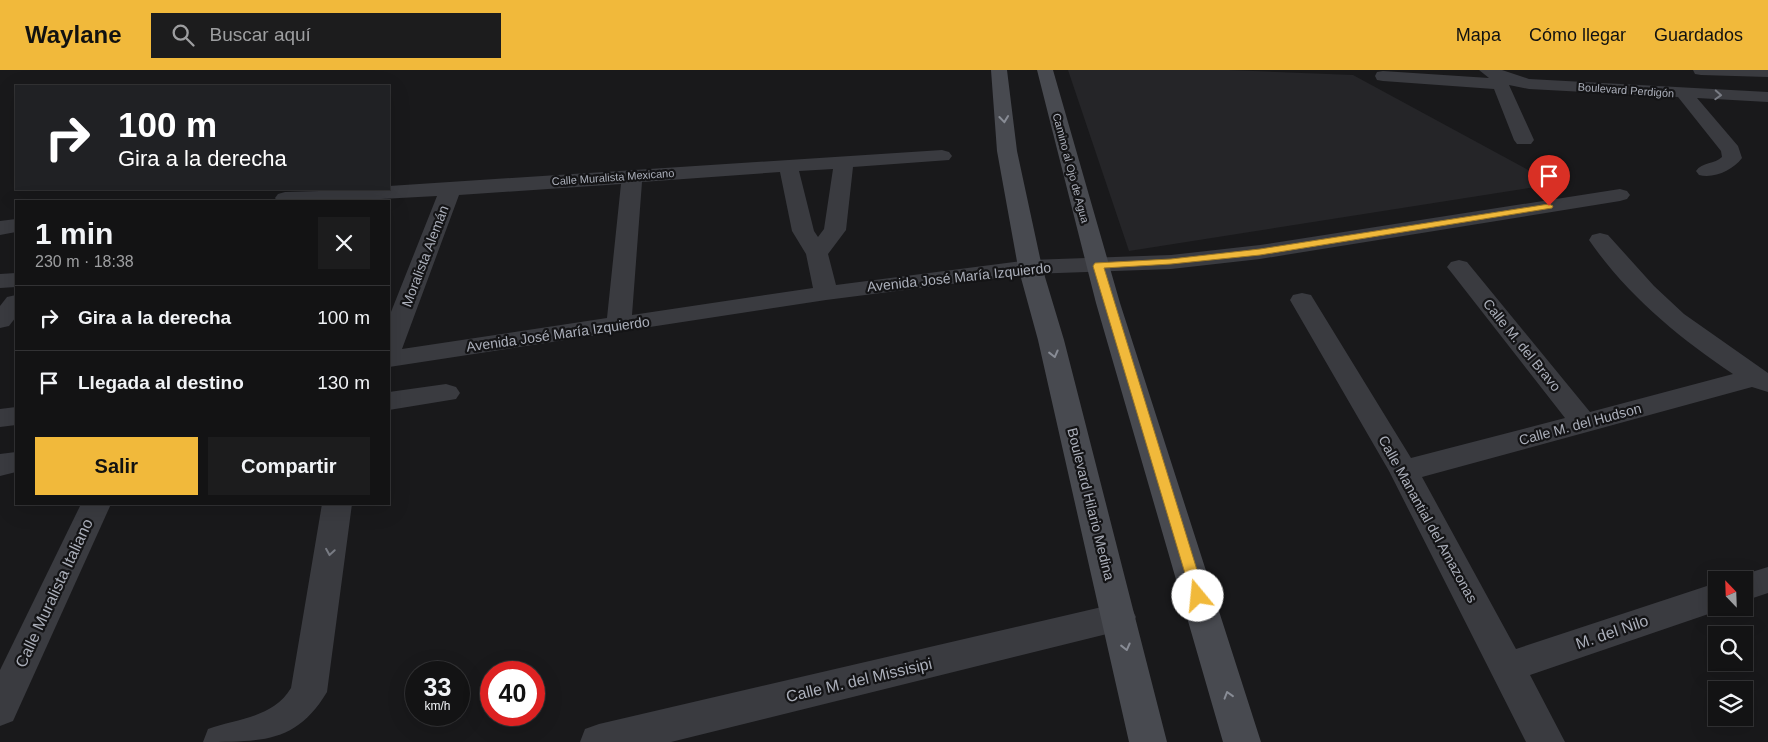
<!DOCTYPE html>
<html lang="es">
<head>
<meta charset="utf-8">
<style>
  :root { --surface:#131314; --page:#1c1c1d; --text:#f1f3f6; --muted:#9d9ea0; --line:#323234; --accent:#f1b93b }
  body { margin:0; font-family:Arial,sans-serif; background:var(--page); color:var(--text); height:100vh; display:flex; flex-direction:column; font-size:19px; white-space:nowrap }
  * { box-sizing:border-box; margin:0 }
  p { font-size:16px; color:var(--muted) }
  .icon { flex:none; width:28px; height:28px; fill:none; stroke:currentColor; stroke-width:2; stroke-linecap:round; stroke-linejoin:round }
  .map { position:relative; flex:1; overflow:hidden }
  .drawer { position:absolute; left:15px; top:130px; width:375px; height:305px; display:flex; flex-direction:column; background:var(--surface); border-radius:0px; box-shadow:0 5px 20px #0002,0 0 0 1px var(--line) }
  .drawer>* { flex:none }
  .top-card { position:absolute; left:15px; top:15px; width:375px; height:105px; border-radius:0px; box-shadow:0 5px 20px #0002,0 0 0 1px var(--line); background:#202124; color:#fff; overflow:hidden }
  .needle { width:32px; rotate:337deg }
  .controls { position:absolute; left:1708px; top:501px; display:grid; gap:10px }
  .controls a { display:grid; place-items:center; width:45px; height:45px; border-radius:0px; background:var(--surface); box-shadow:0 5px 20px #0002,0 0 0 1px var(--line); font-size:25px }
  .speed { position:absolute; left:405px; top:591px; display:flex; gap:10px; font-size:25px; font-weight:700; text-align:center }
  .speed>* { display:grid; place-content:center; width:65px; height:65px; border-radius:50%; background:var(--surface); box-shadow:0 5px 20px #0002,0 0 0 1px var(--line); line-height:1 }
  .speed small { font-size:12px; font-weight:400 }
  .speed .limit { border:8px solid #d22; background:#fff; color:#111 }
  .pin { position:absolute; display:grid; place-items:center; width:42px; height:42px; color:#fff; margin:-51px -21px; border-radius:50% 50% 50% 0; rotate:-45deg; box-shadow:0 0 5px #0007 }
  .pin .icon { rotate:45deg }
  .me { position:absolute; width:55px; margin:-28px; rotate:343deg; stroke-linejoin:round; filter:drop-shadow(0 0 4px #0008) }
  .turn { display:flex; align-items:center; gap:18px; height:105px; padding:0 20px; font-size:22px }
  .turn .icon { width:65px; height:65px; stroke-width:2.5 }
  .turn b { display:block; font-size:35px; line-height:42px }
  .round { display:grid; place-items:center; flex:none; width:52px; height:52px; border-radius:0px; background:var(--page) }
  .overview { display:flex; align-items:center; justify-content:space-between; height:85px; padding:0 20px }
  h1 { font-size:30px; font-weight:600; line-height:38px }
  .primary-button { display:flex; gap:10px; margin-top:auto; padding:10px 20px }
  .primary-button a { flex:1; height:58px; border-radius:0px; background:var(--accent); color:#111; font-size:20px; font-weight:600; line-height:58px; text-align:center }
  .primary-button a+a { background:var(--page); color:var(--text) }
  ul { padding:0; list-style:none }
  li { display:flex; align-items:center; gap:15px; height:65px; padding:0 20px; border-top:1px solid var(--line) }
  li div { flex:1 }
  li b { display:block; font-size:19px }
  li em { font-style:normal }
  header { display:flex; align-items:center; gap:30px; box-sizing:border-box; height:70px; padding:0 25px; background:var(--accent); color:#111 }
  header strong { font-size:24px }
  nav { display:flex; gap:28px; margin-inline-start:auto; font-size:18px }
  .search { width:350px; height:45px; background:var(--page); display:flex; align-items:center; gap:12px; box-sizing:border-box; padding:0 18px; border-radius:0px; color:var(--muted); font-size:19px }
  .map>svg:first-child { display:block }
  .built { fill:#252528 }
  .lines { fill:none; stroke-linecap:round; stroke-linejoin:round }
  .street { fill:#3a3b40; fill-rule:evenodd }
  .secondary { fill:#484a50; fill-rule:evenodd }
  .oneway { stroke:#787b83 }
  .oneway2 { stroke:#888c95 }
  .route { fill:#f1b93b; stroke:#9d7826 }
  .labels { text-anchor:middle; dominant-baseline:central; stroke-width:4.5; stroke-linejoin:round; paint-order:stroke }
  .far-street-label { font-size:11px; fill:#abafba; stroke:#141416 }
  .street-label { font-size:14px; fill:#abafba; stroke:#141416 }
  .near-street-label { font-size:16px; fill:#abafba; stroke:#141416 }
</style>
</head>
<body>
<header>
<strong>Waylane</strong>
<div class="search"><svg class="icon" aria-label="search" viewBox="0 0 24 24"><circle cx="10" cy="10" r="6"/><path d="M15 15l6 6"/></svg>Buscar aquí</div>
<nav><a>Mapa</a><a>Cómo llegar</a><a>Guardados</a></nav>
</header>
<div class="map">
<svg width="1768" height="672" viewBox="0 0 1768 672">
  <rect width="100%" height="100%" fill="#19191b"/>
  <!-- built -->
  <polygon class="built" points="1068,0 1229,0 1353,5 1554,114 1129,181"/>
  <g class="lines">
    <!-- street -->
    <g class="street">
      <path d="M1479,0H1502L1529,9L1768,22V32L1697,28L1738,76L1742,88C1733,100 1714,109 1699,105L1696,101C1702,92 1715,94 1722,87L1721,81L1678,27L1529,19L1509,15L1534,70L1531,74H1517L1514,70L1494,19L1383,11L1377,10L1375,6L1377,2L1383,1L1489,8Z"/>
      <polygon points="1693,0 1768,0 1768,7 1701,5 1695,4"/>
      <path d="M942,80L949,82L952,86L949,90L853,97L846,160L828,184L836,215L1030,190L1171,185L1260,175L1620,119L1627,121L1630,125L1627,129L1620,131L1260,189L1171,199L1030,204L826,230L389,297V247L437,126L344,131H277L275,128L278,124L285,122L389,119V116ZM833,99L824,159L818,167L814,161L799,101ZM780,102L792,161L806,184L813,218L632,245L642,112ZM621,114L607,248L402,279L459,125Z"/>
      <polygon points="16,149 16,162 0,165 0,151"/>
      <path d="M1600,163L1608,165L1654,216L1684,244L1768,303V322L1752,317L1422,407L1516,579L1716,513V538H1726L1530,605L1565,672H1526L1389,401L1290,230L1293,225L1302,223L1311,225L1411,388L1565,348L1451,202L1447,197L1451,192L1459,190L1467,192L1590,342L1733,304C1679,268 1626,224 1589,170L1592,165Z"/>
      <polygon points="16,203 16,217 0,218 0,204"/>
      <polygon points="16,225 16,247 9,256 0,258 0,236 7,227"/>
      <polygon points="446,314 456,317 460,323 456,329 389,340 389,322"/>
      <polygon points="16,337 16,355 0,357 0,339"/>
      <polygon points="16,382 16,402 0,406 0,384"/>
      <polygon points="81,434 111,434 13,651 0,656 0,600"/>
      <path d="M322,434H352L327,622C297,672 264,672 203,672L208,659C238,648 273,648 291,618Z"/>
      <polygon points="1768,497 1768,523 1744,531 1744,510 1732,508"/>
      <polygon points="1119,533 1131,537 1136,547 1131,557 1119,561 671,672 580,672 585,659 599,654"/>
    </g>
    <!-- secondary -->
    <g class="secondary">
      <polygon points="991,0 1007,0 1017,81 1042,197 1064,270 1167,672 1129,672 1038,270 1018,197 997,81"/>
      <polygon points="1037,0 1053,0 1120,233 1261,672 1223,672 1096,233"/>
    </g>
  </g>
  <!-- one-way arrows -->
  <defs><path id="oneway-chevron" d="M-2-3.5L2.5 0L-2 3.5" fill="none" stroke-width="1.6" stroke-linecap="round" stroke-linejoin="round" transform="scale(1.25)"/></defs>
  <g class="oneway">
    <use href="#oneway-chevron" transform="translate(1718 25) rotate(3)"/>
    <use href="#oneway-chevron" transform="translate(330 482) rotate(99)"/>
  </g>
  <g class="oneway2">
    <use href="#oneway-chevron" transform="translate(1004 49) rotate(84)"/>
    <use href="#oneway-chevron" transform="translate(1054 284) rotate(76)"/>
    <use href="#oneway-chevron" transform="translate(1126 577) rotate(76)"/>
    <use href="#oneway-chevron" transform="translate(1228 625) rotate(-107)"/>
  </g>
  <!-- route -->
  <polygon class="route" points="1549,134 1553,136 1552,138 1260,185 1171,194 1104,198 1205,526 1203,530 1193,530 1093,196 1095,193 1171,189 1260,179"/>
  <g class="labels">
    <!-- far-street labels -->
    <g class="far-street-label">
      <text transform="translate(1626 20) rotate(4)">Boulevard Perdigón</text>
      <text transform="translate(1071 98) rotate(75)">Camino al Ojo de Agua</text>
      <text transform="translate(613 107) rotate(-4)">Calle Muralista Mexicano</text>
    </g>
    <!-- street labels -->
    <g class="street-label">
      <text transform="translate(425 186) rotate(-69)">Moralista Alemán</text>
      <text transform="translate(959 207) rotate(-6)">Avenida José María Izquierdo</text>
      <text transform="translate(558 264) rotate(-8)">Avenida José María Izquierdo</text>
      <text transform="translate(1522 275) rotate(51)">Calle M. del Bravo</text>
      <text transform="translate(1580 354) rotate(-15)">Calle M. del Hudson</text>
      <text transform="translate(1091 434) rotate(76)">Boulevard Hilario Medina</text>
      <text transform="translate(1428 449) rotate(61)">Calle Manantial del Amazonas</text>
    </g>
    <!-- near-street labels -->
    <g class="near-street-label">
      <text transform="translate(54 523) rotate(-65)">Calle Muralista Italiano</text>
      <text transform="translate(1612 562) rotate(-19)">M. del Nilo</text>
      <text transform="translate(859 610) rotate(-13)">Calle M. del Missisipi</text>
    </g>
  </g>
</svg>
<div class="controls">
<a><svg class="needle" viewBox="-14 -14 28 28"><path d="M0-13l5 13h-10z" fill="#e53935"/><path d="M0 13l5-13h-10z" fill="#9d9ea0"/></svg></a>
<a><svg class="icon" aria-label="search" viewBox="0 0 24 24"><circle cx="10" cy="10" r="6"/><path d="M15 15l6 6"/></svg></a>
<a><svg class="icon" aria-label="layers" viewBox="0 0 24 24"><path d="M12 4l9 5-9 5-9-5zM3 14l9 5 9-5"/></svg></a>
</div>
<div class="speed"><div>33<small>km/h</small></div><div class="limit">40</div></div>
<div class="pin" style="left:1549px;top:136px;background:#d93025"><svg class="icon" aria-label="arrive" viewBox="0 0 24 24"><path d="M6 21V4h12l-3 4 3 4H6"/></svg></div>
<svg class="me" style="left:1198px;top:526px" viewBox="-20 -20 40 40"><circle r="19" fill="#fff"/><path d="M0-13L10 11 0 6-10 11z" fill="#f1b93b"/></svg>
<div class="top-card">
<div class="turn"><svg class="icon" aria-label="right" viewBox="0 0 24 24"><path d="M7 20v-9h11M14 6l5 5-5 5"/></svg><div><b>100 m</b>Gira a la derecha</div></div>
</div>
<section class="drawer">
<div class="overview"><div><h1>1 min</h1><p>230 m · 18:38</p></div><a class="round"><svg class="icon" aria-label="close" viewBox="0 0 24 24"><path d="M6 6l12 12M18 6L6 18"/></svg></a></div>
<ul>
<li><svg class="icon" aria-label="right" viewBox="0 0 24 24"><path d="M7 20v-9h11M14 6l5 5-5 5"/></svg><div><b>Gira a la derecha</b></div><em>100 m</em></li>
<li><svg class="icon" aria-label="arrive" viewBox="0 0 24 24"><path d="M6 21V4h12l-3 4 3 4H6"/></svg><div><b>Llegada al destino</b></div><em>130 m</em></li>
</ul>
<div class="primary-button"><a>Salir</a><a>Compartir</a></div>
</section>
</div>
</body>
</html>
